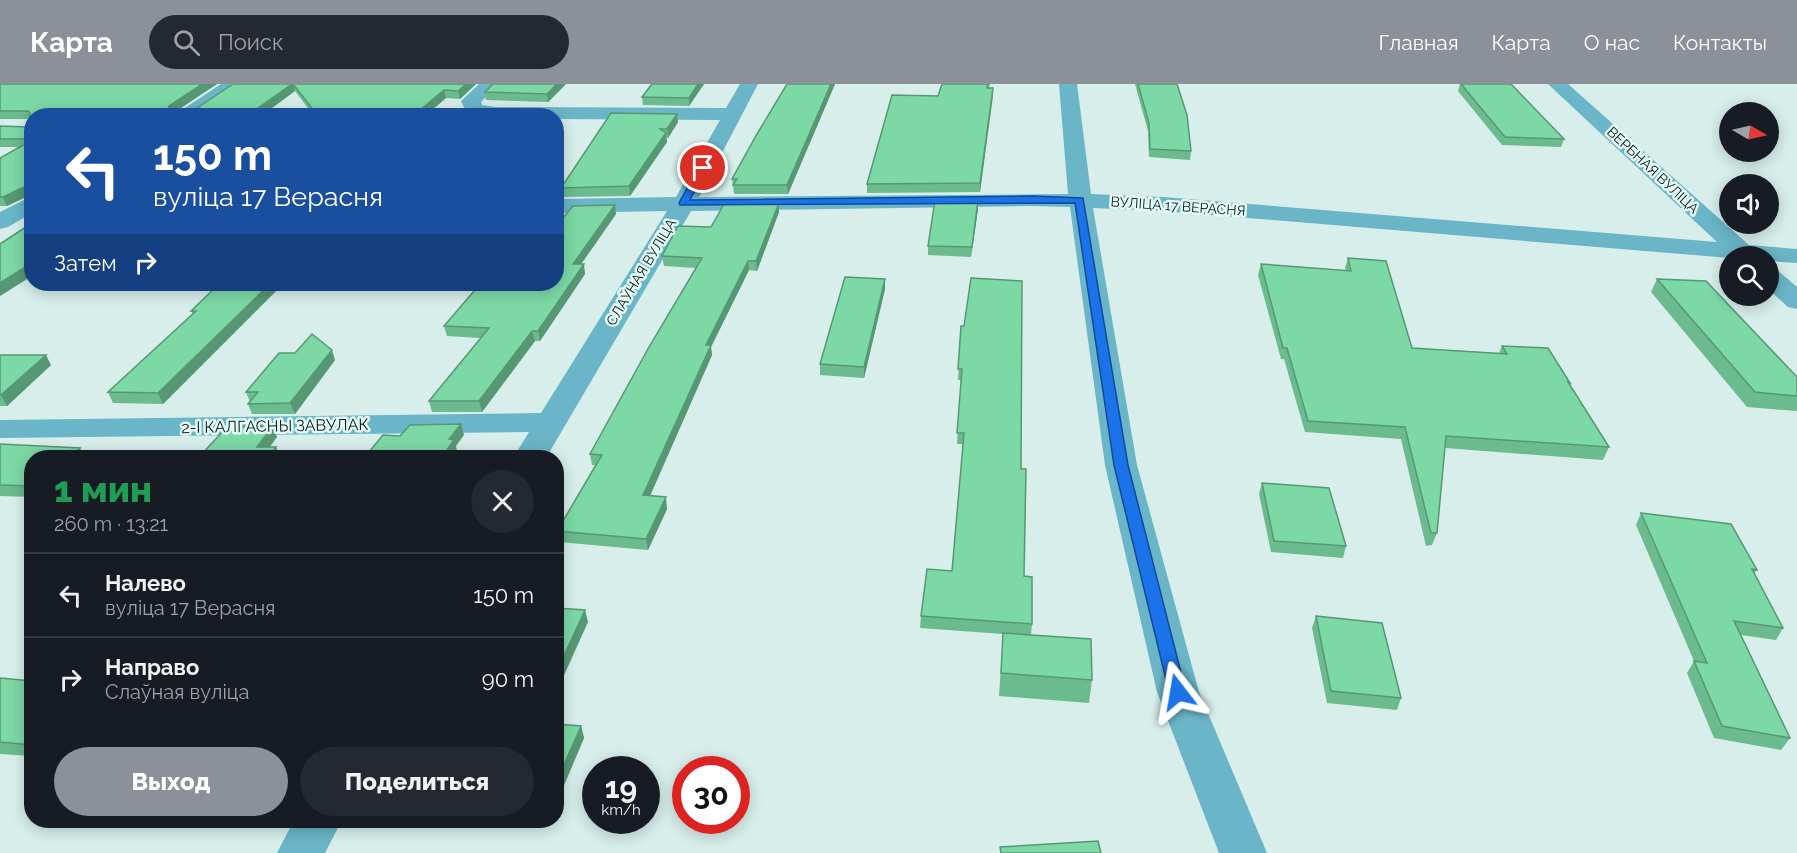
<!DOCTYPE html>
<html lang="ru">
<head>
<meta charset="utf-8">
<style>
  :root { --surface:#171b24; --page:#242831; --text:#f1f3f6; --muted:#9ea1a6; --line:#363941; --accent:#8c9099 }
  body { margin:0; font-family:Raleway,sans-serif; background:var(--page); color:var(--text); height:100vh; display:flex; flex-direction:column; font-size:22px; white-space:nowrap }
  * { box-sizing:border-box; margin:0 }
  p { font-size:20px; color:var(--muted) }
  .icon { flex:none; width:33px; height:33px; fill:none; stroke:currentColor; stroke-width:2; stroke-linecap:round; stroke-linejoin:round }
  .map { position:relative; flex:1; overflow:hidden }
  .side { position:absolute; left:24px; top:366px; width:540px; height:378px; display:flex; flex-direction:column; background:var(--surface); border-radius:24px; box-shadow:0 3px 15px #0003 }
  .side>* { flex:none }
  .guide { position:absolute; left:24px; top:24px; width:540px; height:183px; border-radius:24px; box-shadow:0 3px 15px #0003; background:#1a4fa0; color:#fff; overflow:hidden }
  .needle { width:39px; rotate:99deg }
  .fabs { position:absolute; left:1719px; top:18px; display:grid; gap:12px }
  .fabs a { display:grid; place-items:center; width:60px; height:60px; border-radius:50%; background:var(--surface); box-shadow:0 3px 15px #0003; font-size:30px }
  .speed { position:absolute; left:582px; top:672px; display:flex; gap:12px; font-size:30px; font-weight:700; text-align:center }
  .speed>* { display:grid; place-content:center; width:78px; height:78px; border-radius:50%; background:var(--surface); box-shadow:0 3px 15px #0003; line-height:1 }
  .speed small { font-size:15px; font-weight:400 }
  .speed .limit { border:9px solid #d22; background:#fff; color:#111 }
  .pin { position:absolute; display:grid; place-items:center; width:51px; height:51px; color:#fff; margin:-26px; border:3px solid #fff; border-radius:50%; box-shadow:0 2px 6px #0007 }
  .me { position:absolute; width:66px; margin:-33px; rotate:346deg; stroke-linejoin:round; filter:drop-shadow(0 0 4px #0008) }
  .turn { display:flex; align-items:center; gap:21px; height:126px; padding:0 30px; font-size:27px }
  .turn .icon { width:78px; height:78px; stroke-width:2.5 }
  .turn b { display:block; font-size:42px; line-height:51px }
  .then { display:flex; align-items:center; height:57px; padding:0 30px; background:#0003; gap:12px; font-size:22px }
  .round { display:grid; place-items:center; flex:none; width:63px; height:63px; border-radius:32px; background:var(--page) }
  .headline { display:flex; align-items:center; justify-content:space-between; height:102px; padding:0 30px }
  h1 { font-size:36px; font-weight:800; line-height:45px; color:#1e9e55 }
  .primary-button { display:flex; gap:12px; margin-top:auto; padding:12px 30px }
  .primary-button a { flex:1; height:69px; border-radius:36px; background:var(--accent); color:#fff; font-size:24px; font-weight:800; line-height:69px; text-align:center }
  .primary-button a+a { background:var(--page); color:var(--text) }
  ul { padding:0; list-style:none }
  li { display:flex; align-items:center; gap:18px; height:84px; padding:0 30px; border-top:2px solid var(--line) }
  li div { flex:1 }
  li b { display:block; font-size:22px }
  li em { font-style:normal }
  header { display:flex; align-items:center; gap:36px; box-sizing:border-box; height:84px; padding:0 30px; background:var(--accent); color:#fff }
  header strong { font-size:28px }
  nav { display:flex; gap:33px; margin-inline-start:auto; font-size:21px }
  .search { width:420px; height:54px; background:var(--page); display:flex; align-items:center; gap:15px; box-sizing:border-box; padding:0 21px; border-radius:33px; color:var(--muted); font-size:22px }
  .map>svg:first-child { display:block }
  .lines { fill:none; stroke-linecap:round; stroke-linejoin:round }
  .street { fill:#6ab5c7; fill-rule:evenodd }
  .wall { fill:#6bbb8e }
  .shaded-wall { fill:#579874 }
  .building { fill:#7cd9a5; stroke:#579874; stroke-width:1.5 }
  .route { fill:#1a73e8; stroke:#114b97; stroke-width:1.5 }
  .labels { text-anchor:middle; dominant-baseline:central; stroke-width:5; stroke-linejoin:round; paint-order:stroke }
  .far-street-label { font-size:14px; fill:#0f1817; stroke:#e4fcf8 }
  .street-label { font-size:16px; fill:#0f1817; stroke:#e4fcf8 }
</style>
</head>
<body>
<header>
<strong>Карта</strong>
<div class="search"><svg class="icon" aria-label="search" viewBox="0 0 24 24"><circle cx="10" cy="10" r="6"/><path d="M15 15l6 6"/></svg>Поиск</div>
<nav><a>Главная</a><a>Карта</a><a>О нас</a><a>Контакты</a></nav>
</header>
<div class="map">
<svg width="1797" height="769" viewBox="0 0 1797 769">
  <rect width="100%" height="100%" fill="#d7eeeb"/>
  <g class="lines">
    <!-- street -->
    <g class="street">
      <polygon points="221,0 243,0 196,32 173,32"/>
      <polygon points="479,0 499,0 481,18 482,21 495,23 726,24 740,0 758,0 699,113 1068,110 1059,0 1077,0 1091,110 1163,113 1717,158 1548,0 1568,0 1749,161 1797,165 1797,179 1768,177 1768,172 1730,174 1163,127 1093,124 1137,381 1199,608 1267,769 1219,769 1157,608 1105,381 1070,123 1032,122 691,127 546,374 513,374 529,348 0,354 0,336 541,329 667,127 556,129 556,115 676,113 720,36 556,35 556,32 478,32 467,29 461,17"/>
      <polygon points="32,112 32,129 8,143 0,145 0,128"/>
      <polygon points="1768,183 1777,186 1797,203 1797,225 1788,223 1768,205"/>
      <polygon points="294,736 342,736 325,769 277,769"/>
    </g>
  </g>
  <!-- wall -->
  <g class="wall">
    <polygon points="0,0 217,0 179,25 194,26 233,0 476,0 460,15 446,14 425,32 314,32 295,7 261,32 32,32 32,117 30,111 7,122 0,122 0,74 18,63 0,63 0,42 28,43 30,41 30,35 0,35"/>
    <polygon points="493,0 566,0 548,18 486,16 485,8"/>
    <polygon points="652,0 704,0 689,22 643,21 642,13"/>
    <polygon points="787,0 835,0 788,110 734,110 732,95"/>
    <polygon points="942,0 990,0 989,4 993,4 980,108 867,109 867,100 938,12"/>
    <polygon points="1135,0 1177,0 1191,67 1190,76 1149,73 1148,47"/>
    <polygon points="1460,0 1496,0 1564,55 1561,63 1502,61 1458,7"/>
    <polygon points="677,30 678,38 668,54 666,53 667,58 630,112 563,113 561,104"/>
    <polygon points="779,119 779,128 757,187 749,186 711,263 712,271 650,412 667,425 648,466 559,458 557,447 595,381 592,381 590,370 696,184 664,182 662,172"/>
    <polygon points="978,125 971,173 928,171 928,162"/>
    <polygon points="616,130 581,180 585,190 540,257 535,257 482,328 432,328 429,317 481,254 447,252 444,242 556,200"/>
    <polygon points="1348,174 1412,264 1499,269 1502,262 1570,299 1569,301 1609,363 1603,376 1445,364 1437,449 1432,461 1426,462 1401,355 1305,348 1284,275 1281,275 1258,191 1261,180 1346,186 1345,184"/>
    <polygon points="1657,195 1797,293 1797,327 1747,323 1651,208"/>
    <polygon points="219,200 283,200 163,320 113,319 108,308 193,230 191,227"/>
    <polygon points="885,205 864,294 820,291 820,280"/>
    <polygon points="961,242 1021,385 1024,492 1032,540 1031,551 1092,596 1089,619 999,612 1003,550 920,544 921,532 952,487 963,360 957,360 961,296 958,296"/>
    <polygon points="0,271 51,281 7,322 0,322"/>
    <polygon points="335,276 295,330 252,330 248,320 250,318 246,308"/>
    <polygon points="0,360 32,374 32,413 0,412"/>
    <polygon points="1262,399 1346,462 1343,474 1271,468 1259,410"/>
    <polygon points="1641,429 1757,486 1754,490 1783,544 1776,556 1741,551 1790,654 1781,666 1714,654 1687,589 1694,577 1636,441"/>
    <polygon points="1316,532 1401,614 1397,626 1327,619 1312,544"/>
    <polygon points="0,594 32,597 32,672 0,670"/>
    <polygon points="556,640 581,642 584,654 559,713 556,713"/>
  </g>
  <!-- shaded-wall -->
  <g class="shaded-wall">
    <polygon points="202,0 217,0 172,30 168,25 169,22"/>
    <polygon points="292,0 293,0 295,7 261,32 247,32"/>
    <polygon points="466,0 476,0 460,15 458,7"/>
    <polygon points="557,0 566,0 548,18 547,10"/>
    <polygon points="698,0 704,0 689,22 689,14"/>
    <polygon points="831,0 835,0 788,110 787,101"/>
    <polygon points="993,4 993,12 980,108 980,99"/>
    <polygon points="444,6 446,14 425,32 413,32"/>
    <polygon points="677,30 678,38 668,54 667,45"/>
    <polygon points="666,49 667,58 630,112 629,102"/>
    <polygon points="28,101 32,110 7,122 3,113"/>
    <polygon points="978,116 978,125 971,173 972,163"/>
    <polygon points="779,119 779,128 757,187 756,177"/>
    <polygon points="615,121 616,130 575,189 573,180"/>
    <polygon points="748,177 749,186 711,263 712,271 645,423 643,411 706,261"/>
    <polygon points="32,179 32,192 0,212 0,199"/>
    <polygon points="584,180 585,190 540,257 538,247"/>
    <polygon points="885,195 885,205 864,294 864,283"/>
    <polygon points="270,200 283,200 163,320 158,309"/>
    <polygon points="532,247 535,257 482,328 479,317"/>
    <polygon points="332,266 335,276 295,330 290,319"/>
    <polygon points="46,271 51,281 7,322 1,311"/>
    <polygon points="461,340 464,351 456,362 457,367 452,374 441,374 449,355"/>
    <polygon points="273,342 277,353 262,374 257,363"/>
    <polygon points="276,363 281,374 268,374"/>
    <polygon points="80,364 85,374 69,374"/>
    <polygon points="666,413 667,425 648,466 646,455"/>
    <polygon points="585,526 588,538 556,609 556,589"/>
    <polygon points="581,642 584,654 559,713 556,704 556,699"/>
  </g>
  <!-- building -->
  <g class="building">
    <polygon points="0,0 202,0 169,22 168,25 194,26 233,0 292,0 247,32 32,32 32,55 0,55 0,42 28,43 30,41 30,29 28,27 0,27"/>
    <polygon points="293,0 466,0 458,7 444,6 413,32 318,32"/>
    <polygon points="493,0 557,0 547,10 485,8"/>
    <polygon points="652,0 698,0 689,14 642,13"/>
    <polygon points="787,0 831,0 787,101 733,101 737,95 732,95 757,50"/>
    <polygon points="942,0 988,0 987,4 993,4 980,99 867,100 892,11 938,12"/>
    <polygon points="1138,0 1177,0 1187,31 1191,67 1150,65 1149,39"/>
    <polygon points="1461,0 1511,0 1564,55 1505,53"/>
    <polygon points="611,29 677,30 667,45 660,45 666,49 629,102 561,104"/>
    <polygon points="32,56 32,113 30,113 28,101 3,113 0,113 0,74"/>
    <polygon points="935,116 978,116 972,163 928,162"/>
    <polygon points="779,119 756,177 748,177 706,261 711,261 643,411 666,413 646,455 557,447 602,371 590,370 649,263 702,174 662,172 678,142 711,143 724,120"/>
    <polygon points="615,121 573,180 584,180 538,247 532,247 479,317 429,317 489,244 444,242 480,200 556,200 556,142 573,122"/>
    <polygon points="32,139 32,179 0,199 0,160"/>
    <polygon points="1348,174 1386,177 1412,264 1507,270 1502,262 1548,264 1570,299 1568,298 1609,363 1446,352 1437,449 1431,449 1405,343 1308,337 1287,264 1283,264 1261,180 1351,187"/>
    <polygon points="845,193 885,195 864,283 820,280"/>
    <polygon points="971,194 1022,197 1021,385 1026,385 1024,492 1032,493 1032,540 921,532 927,485 952,487 964,349 957,349 962,285 958,285 961,242 964,242"/>
    <polygon points="1657,195 1706,197 1797,293 1797,312 1755,308"/>
    <polygon points="219,200 270,200 158,309 108,308 196,227 191,227"/>
    <polygon points="312,250 332,266 290,319 248,320 258,308 246,308 279,269 295,269"/>
    <polygon points="0,271 46,271 1,311 0,311"/>
    <polygon points="461,340 449,355 454,356 441,374 364,374 383,351 400,352 410,341"/>
    <polygon points="273,342 257,363 276,363 268,374 198,374 227,343"/>
    <polygon points="0,360 80,364 69,374 32,374 32,402 0,401"/>
    <polygon points="1262,399 1329,404 1346,462 1274,457"/>
    <polygon points="1641,429 1731,440 1757,486 1752,485 1783,544 1734,537 1790,654 1722,642 1694,577 1707,579"/>
    <polygon points="556,524 585,526 556,589"/>
    <polygon points="1316,532 1382,539 1401,614 1331,607"/>
    <polygon points="1003,549 1091,555 1092,596 1001,589"/>
    <polygon points="0,594 32,597 32,661 0,658"/>
    <polygon points="556,640 581,642 556,699"/>
    <polygon points="1098,757 1101,769 1001,769 1000,763"/>
  </g>
  <!-- route -->
  <polygon class="route" points="703,81 707,84 690,116 1032,112 1083,114 1128,381 1186,608 1184,612 1178,614 1171,612 1169,608 1114,381 1075,119 680,121 679,119 698,84"/>
  <g class="labels">
    <!-- far-street labels -->
    <g class="far-street-label">
      <text transform="translate(1653 86) rotate(43)">ВЕРБНАЯ ВУЛІЦА</text>
      <text transform="translate(1178 122) rotate(4)">ВУЛІЦА 17 ВЕРАСНЯ</text>
      <text transform="translate(641 188) rotate(-59)">СЛАЎНАЯ ВУЛІЦА</text>
    </g>
    <!-- street labels -->
    <g class="street-label">
      <text transform="translate(275 342) rotate(-1)">2-І КАЛГАСНЫ ЗАВУЛАК</text>
    </g>
  </g>
</svg>
<div class="fabs">
<a><svg class="needle" viewBox="-14 -14 28 28"><path d="M0-13l5 13h-10z" fill="#e53935"/><path d="M0 13l5-13h-10z" fill="#9ea1a6"/></svg></a>
<a><svg class="icon" aria-label="sound" viewBox="0 0 24 24"><path d="M4 9h4l5-4v14l-5-4H4zM17 9q2 3 0 6"/></svg></a>
<a><svg class="icon" aria-label="search" viewBox="0 0 24 24"><circle cx="10" cy="10" r="6"/><path d="M15 15l6 6"/></svg></a>
</div>
<div class="speed"><div>19<small>km/h</small></div><div class="limit">30</div></div>
<div class="pin" style="left:703px;top:84px;background:#d93025"><svg class="icon" aria-label="arrive" viewBox="0 0 24 24"><path d="M6 21V4h12l-3 4 3 4H6"/></svg></div>
<svg class="me" style="left:1178px;top:608px" viewBox="-20 -20 40 40"><path d="M0-17L14 15 0 8-14 15z" fill="#1a73e8" stroke="#fff" stroke-width="4"/></svg>
<div class="guide">
<div class="turn"><svg class="icon" aria-label="left" viewBox="0 0 24 24"><path d="M17 20v-9H6M10 6l-5 5 5 5"/></svg><div><b>150 m</b>вуліца 17 Верасня</div></div>
<div class="then">Затем<svg class="icon" aria-label="right" viewBox="0 0 24 24"><path d="M7 20v-9h11M14 6l5 5-5 5"/></svg></div>
</div>
<section class="side">
<div class="headline"><div><h1>1 мин</h1><p>260 m · 13:21</p></div><a class="round"><svg class="icon" aria-label="close" viewBox="0 0 24 24"><path d="M6 6l12 12M18 6L6 18"/></svg></a></div>
<ul>
<li><svg class="icon" aria-label="left" viewBox="0 0 24 24"><path d="M17 20v-9H6M10 6l-5 5 5 5"/></svg><div><b>Налево</b><p>вуліца 17 Верасня</p></div><em>150 m</em></li>
<li><svg class="icon" aria-label="right" viewBox="0 0 24 24"><path d="M7 20v-9h11M14 6l5 5-5 5"/></svg><div><b>Направо</b><p>Слаўная вуліца</p></div><em>90 m</em></li>
</ul>
<div class="primary-button"><a>Выход</a><a>Поделиться</a></div>
</section>
</div>
</body>
</html>
